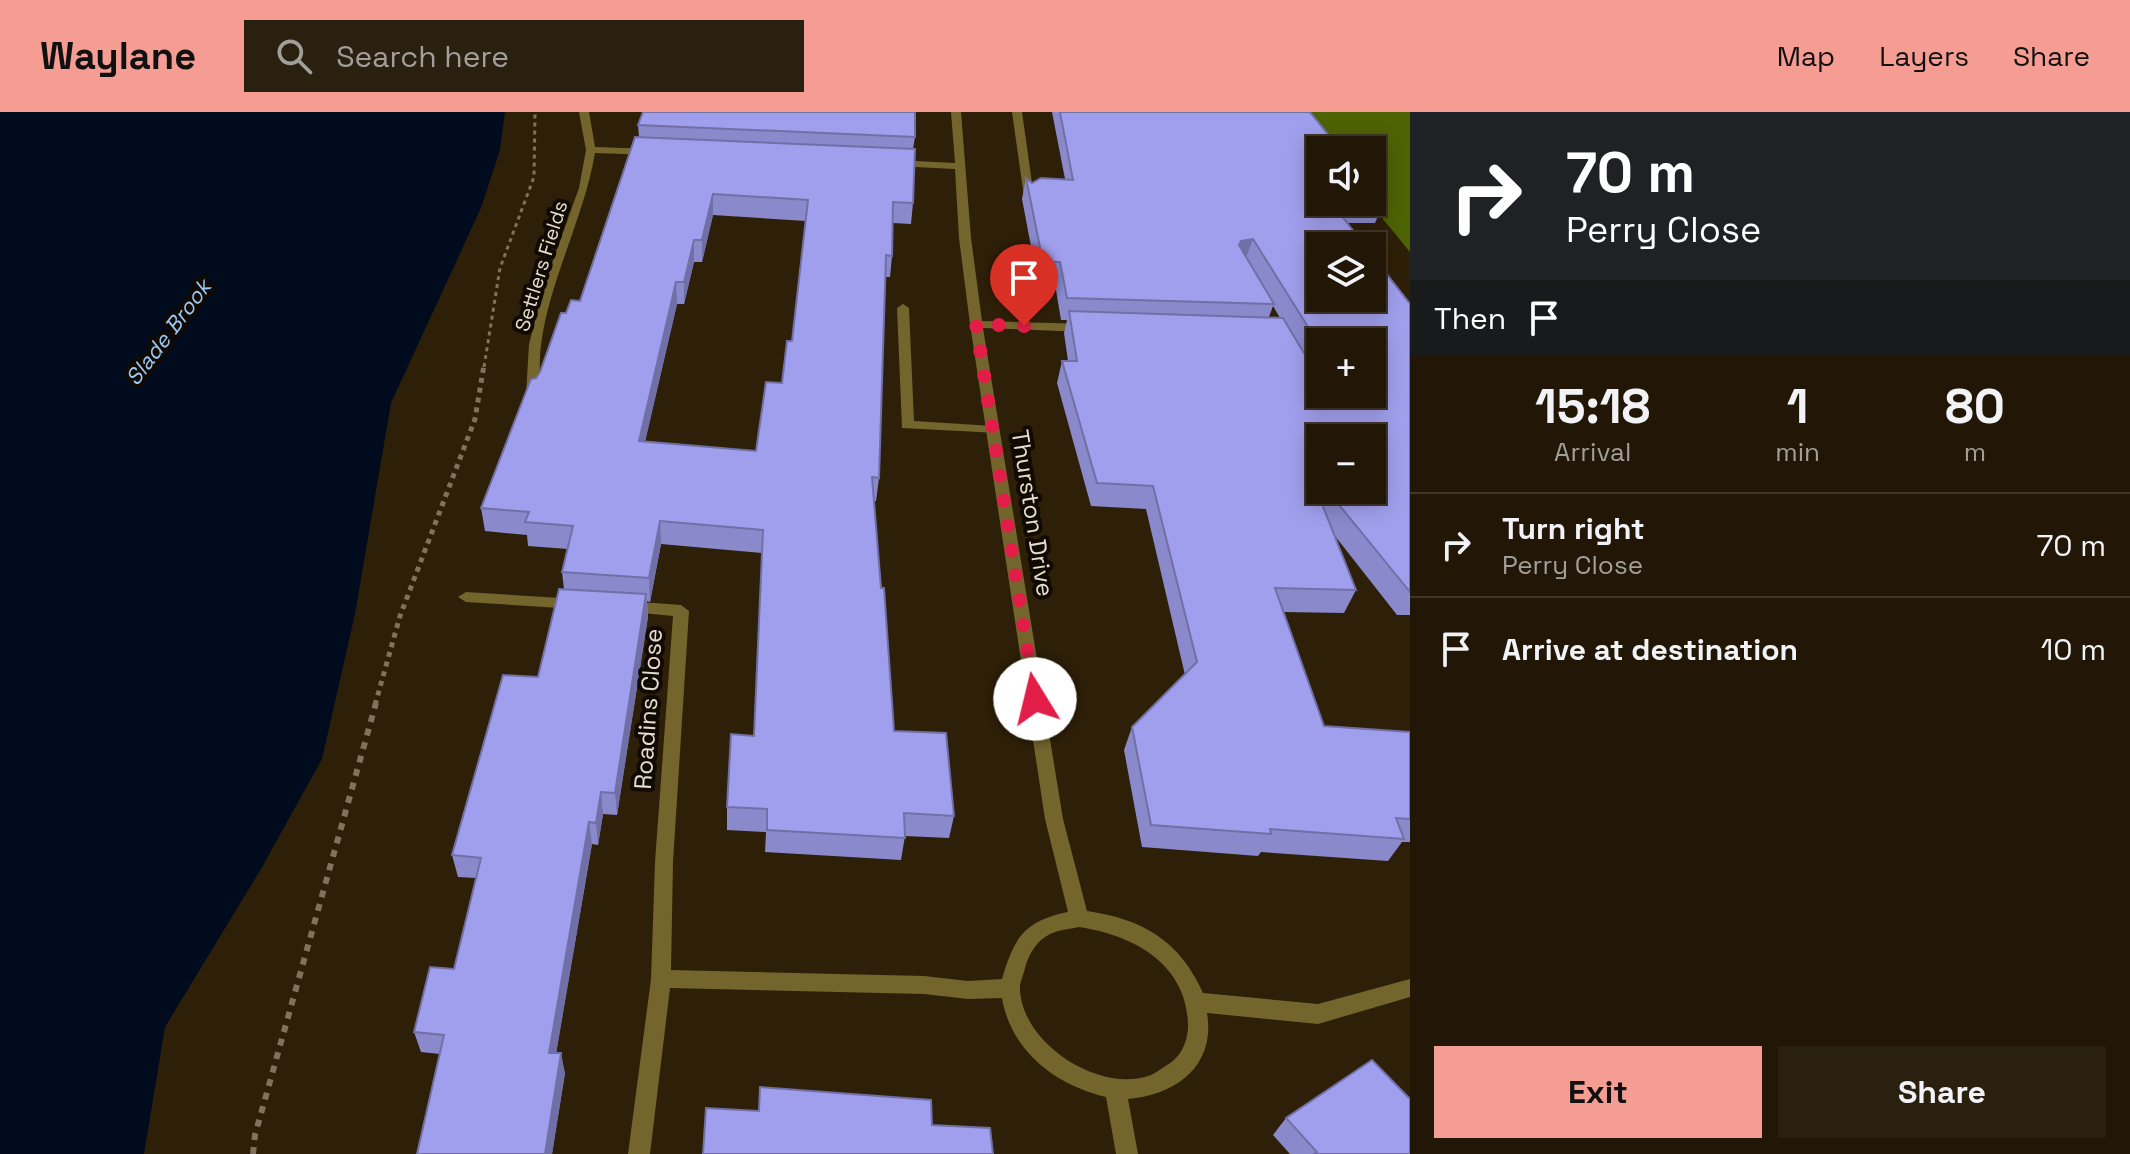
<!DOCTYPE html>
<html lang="en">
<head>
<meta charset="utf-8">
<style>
  :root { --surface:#221706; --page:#2a2010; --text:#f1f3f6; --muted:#a29f9b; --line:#3f3628; --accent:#f59c93 }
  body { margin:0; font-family:"Space Grotesk",sans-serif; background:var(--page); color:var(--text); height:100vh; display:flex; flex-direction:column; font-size:30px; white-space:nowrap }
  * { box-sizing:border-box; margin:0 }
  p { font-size:26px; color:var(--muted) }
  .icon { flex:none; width:44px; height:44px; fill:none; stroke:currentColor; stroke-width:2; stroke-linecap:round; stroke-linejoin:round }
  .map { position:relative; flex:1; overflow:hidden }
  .details { display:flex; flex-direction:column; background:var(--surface); width:720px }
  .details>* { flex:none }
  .banner { background:#202124; color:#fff; overflow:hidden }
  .fabs { position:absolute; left:1306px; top:24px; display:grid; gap:16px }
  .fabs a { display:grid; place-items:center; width:80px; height:80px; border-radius:0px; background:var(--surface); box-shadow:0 4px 20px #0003,0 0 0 2px var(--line); font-size:40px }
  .pin { position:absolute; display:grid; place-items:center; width:68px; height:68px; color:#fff; margin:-82px -34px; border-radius:50% 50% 50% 0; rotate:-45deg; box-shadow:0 0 8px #0007 }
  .pin .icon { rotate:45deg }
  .me { position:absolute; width:88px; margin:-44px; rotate:351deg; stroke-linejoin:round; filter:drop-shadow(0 0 6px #0008) }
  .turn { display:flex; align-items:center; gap:28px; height:168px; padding:0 24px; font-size:36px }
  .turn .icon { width:104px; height:104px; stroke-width:2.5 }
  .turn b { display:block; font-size:56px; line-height:68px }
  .then { display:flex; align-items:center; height:76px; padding:0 24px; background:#0003; gap:16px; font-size:30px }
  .eta { display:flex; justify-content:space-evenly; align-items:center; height:136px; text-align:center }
  .eta b { font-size:48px; font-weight:600; line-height:56px }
  .button { display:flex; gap:16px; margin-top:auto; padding:16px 24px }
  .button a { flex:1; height:92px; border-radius:0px; background:var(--accent); color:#111; font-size:32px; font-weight:600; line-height:92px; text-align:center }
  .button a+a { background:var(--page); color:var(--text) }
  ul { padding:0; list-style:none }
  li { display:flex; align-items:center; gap:24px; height:104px; padding:0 24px; border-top:2px solid var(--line) }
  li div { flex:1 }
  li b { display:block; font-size:30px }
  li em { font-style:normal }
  header { display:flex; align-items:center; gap:48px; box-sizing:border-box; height:112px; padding:0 40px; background:var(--accent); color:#111 }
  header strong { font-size:38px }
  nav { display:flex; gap:44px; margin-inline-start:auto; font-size:28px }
  .search { width:560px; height:72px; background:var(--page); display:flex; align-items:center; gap:20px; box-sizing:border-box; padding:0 28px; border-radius:0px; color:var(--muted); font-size:30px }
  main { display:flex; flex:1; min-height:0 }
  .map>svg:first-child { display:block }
  .forest { fill:#4e6304 }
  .water { fill:#000c1d }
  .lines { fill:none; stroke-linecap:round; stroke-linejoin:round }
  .path-far2 { stroke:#7f7260; stroke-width:3; stroke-dasharray:4 4; stroke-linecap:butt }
  .path-far1 { stroke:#7f7260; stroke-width:5; stroke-dasharray:5 5; stroke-linecap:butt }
  .path { stroke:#7f7260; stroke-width:6; stroke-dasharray:7 7; stroke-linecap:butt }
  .service { fill:#74652d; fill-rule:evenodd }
  .minor { fill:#74652d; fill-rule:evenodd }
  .wall { fill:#8a89cc; fill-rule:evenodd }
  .shaded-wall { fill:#706fa6 }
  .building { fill:#a09fed; stroke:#706fa6; stroke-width:2; fill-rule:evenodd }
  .route { stroke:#e11d48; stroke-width:14; stroke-dasharray:0 25.2 }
  .labels { text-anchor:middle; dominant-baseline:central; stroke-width:8; stroke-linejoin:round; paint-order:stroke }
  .far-street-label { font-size:20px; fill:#e6dccf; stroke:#110a03 }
  .far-water-label { font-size:22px; font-style:italic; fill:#99c9f9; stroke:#110a03 }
  .street-label { font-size:24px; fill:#e6dccf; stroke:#110a03 }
</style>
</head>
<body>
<header>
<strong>Waylane</strong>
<div class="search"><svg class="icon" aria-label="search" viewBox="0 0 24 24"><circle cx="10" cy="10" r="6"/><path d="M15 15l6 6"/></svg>Search here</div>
<nav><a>Map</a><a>Layers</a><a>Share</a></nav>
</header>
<main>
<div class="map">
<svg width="1410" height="1042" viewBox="0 0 1410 1042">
  <rect width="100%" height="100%" fill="#2e1f08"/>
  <!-- forest -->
  <polygon class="forest" points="1295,0 1410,0 1410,140 1369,90 1372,90 1372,38 1326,38"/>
  <!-- water -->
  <polygon class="water" points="0,0 505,0 500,38 481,96 391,291 355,502 322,647 261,757 165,915 144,1042 0,1042"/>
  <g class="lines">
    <!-- path-far2 -->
    <polyline class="path-far2" points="484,255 500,156 534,65 535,0"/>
    <!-- path-far1 -->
    <polyline class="path-far1" points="375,593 400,504 475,307 484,253"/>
    <!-- path -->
    <polyline class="path" points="253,1042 255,1023 376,591"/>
    <!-- service -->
    <g class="service">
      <polygon points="1012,0 1022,0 1034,85 1029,88 1024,85"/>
      <polygon points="903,192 909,196 914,309 993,314 998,315 998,321 902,316 897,196"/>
      <polygon points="466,480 576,487 584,492 576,497 466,490 458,485"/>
      <polygon points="627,489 681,493 689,499 673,750 671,756 664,758 657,756 655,750 673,504 621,499 619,495"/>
    </g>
    <!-- minor -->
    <g class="minor">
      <path d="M579,0H589L595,35L652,37L657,40L652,43L595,41C584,106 549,169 541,233C539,249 540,267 540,283L533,287L526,283L529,232L545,171L579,76L586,38Z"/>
      <path d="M951,0H961L971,126L982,209L1086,212L1092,216L1086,220L983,216L1063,707L1087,799C1143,807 1180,829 1203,881L1318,892L1410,867V885L1318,912L1207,901C1216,954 1176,983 1128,987L1138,1042H1116L1106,985C1055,973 1011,939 1002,886L968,887L924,882L670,876L650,1042H628L651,867L655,750L657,744L664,742L671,744L673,750L671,858L924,864L968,869L1002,867C1014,826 1024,809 1068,800L1045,707L970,212L959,126L955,57L895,54L890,51L895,48L955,51ZM1079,815C1134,823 1189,853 1188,916C1187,933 1179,947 1164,955C1159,958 1153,963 1148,964C1097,981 1018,929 1020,873C1021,868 1024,861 1025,856C1029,842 1036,829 1050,822C1058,818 1070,817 1079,815Z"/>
    </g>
  </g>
  <!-- wall -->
  <g class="wall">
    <path d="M1052,0H1310L1384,90L1375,111H1348L1410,192V503H1397L1335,424L1356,478L1344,501L1283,500L1324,614L1410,620V730H1402L1388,749L1261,740L1258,744L1142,735L1124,638L1132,615L1185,563L1146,397L1091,394L1057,271L1062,249H1068L1064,221L1067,208H1061L1055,172L1038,171L1022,87L1026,66L1032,71L1065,67ZM1273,194L1280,206L1269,205ZM1320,230L1372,282H1320ZM1320,326L1372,378H1320Z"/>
    <path d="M638,13L915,25L913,37V91L911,112L893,111L892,144L890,165H885L879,366L876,389H874L894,619L954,704L949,726L905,724L901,748L765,740L766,720L727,718V695L754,624L762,441L661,432L650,490L647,489L648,505L617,703L603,702L598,733L592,732L556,941L565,961L552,1042H417L440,942L421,940L414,920L454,857L476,766L458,765L452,743L538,565L564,477L562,460L568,437L528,434L527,423L485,419L481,396L536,266L540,260L566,201L580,189L639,25ZM713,103L806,109L792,229L782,271L756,339L645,329L677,192H684L694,150H702Z"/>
    <polygon points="1286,1006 1410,1042 1290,1042 1273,1023"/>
  </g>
  <!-- shaded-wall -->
  <g class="shaded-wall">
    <polygon points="713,82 713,103 702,150 702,128"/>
    <polygon points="1253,127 1245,148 1233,150 1241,129"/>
    <polygon points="694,128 694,150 684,192 684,170"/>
    <polygon points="676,170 677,192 640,352 639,329"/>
    <polygon points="660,409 661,432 650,490 649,466"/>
    <polygon points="646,482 648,505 617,703 615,681"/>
    <polygon points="601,680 603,702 598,733 596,711"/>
    <polygon points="589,710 592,732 553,960 549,941"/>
    <polygon points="561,941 565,961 552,1042 545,1042"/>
  </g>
  <!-- building -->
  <g class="building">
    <polygon points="643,0 915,0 915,25 638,13"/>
    <polygon points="1060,0 1310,0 1341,38 1320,38 1320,90 1372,90 1372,76 1384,90 1331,90 1365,134 1320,134 1320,186 1372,186 1372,143 1410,192 1410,480 1327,378 1372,378 1372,326 1320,326 1320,370 1307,354 1356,478 1275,476 1324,614 1410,620 1410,707 1396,706 1404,727 1270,717 1271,722 1151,713 1132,615 1197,550 1153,374 1097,371 1062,249 1077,249 1069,199 1283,206 1320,268 1320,282 1372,282 1372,230 1320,230 1320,234 1253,127 1241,129 1239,133 1274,192 1067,186 1060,150 1043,150 1026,66 1032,71 1041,66 1073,68"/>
    <path d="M635,25L915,37L913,91L893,90L892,144L886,143L879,366L872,365L881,476H884L894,619L946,621L954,704L904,701L905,726L767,718V697L727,695L731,622L754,624L763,418L660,409L649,466L562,460L573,414L525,410L529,400L481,396L531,267L536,266L540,260L561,201H566L571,188L580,189ZM713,82L808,88L792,229H787L782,271L766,270L756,339L639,329L676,170H684L694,128H702Z"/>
    <polygon points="559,477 646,482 615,681 601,680 596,711 589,710 549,941 561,941 545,1042 417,1042 444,923 414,920 430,855 454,857 481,746 452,743 503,563 538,565"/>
    <polygon points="1372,948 1410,987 1410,1042 1314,1042 1317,1040 1286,1006"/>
    <polygon points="760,975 931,988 932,1013 990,1016 993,1042 703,1042 706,996 759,999"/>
  </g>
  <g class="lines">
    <!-- route -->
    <polyline class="route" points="1024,214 976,212 1035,587"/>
  </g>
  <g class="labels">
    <!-- far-street labels -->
    <g class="far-street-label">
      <text transform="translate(541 154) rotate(-73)">Settlers Fields</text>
    </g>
    <!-- far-water labels -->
    <g class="far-water-label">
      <text transform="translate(168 220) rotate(-53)">Slade Brook</text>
    </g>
    <!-- street labels -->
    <g class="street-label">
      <text transform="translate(1033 401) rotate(81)">Thurston Drive</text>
      <text transform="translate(648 597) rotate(-86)">Roadins Close</text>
    </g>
  </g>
</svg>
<div class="fabs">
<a><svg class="icon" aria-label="sound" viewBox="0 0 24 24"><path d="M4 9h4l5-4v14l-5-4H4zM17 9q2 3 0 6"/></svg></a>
<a><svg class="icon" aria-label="layers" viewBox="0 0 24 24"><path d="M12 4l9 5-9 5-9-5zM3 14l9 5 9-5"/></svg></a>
<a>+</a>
<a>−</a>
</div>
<div class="pin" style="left:1024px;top:214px;background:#d93025"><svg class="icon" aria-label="arrive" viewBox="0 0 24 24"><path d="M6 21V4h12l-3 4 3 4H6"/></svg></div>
<svg class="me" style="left:1035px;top:587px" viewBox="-20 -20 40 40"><circle r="19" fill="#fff"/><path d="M0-13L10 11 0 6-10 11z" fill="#e11d48"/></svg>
</div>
<section class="details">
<div class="banner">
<div class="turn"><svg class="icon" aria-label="right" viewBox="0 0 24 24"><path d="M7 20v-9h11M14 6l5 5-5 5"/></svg><div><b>70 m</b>Perry Close</div></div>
<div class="then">Then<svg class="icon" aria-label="arrive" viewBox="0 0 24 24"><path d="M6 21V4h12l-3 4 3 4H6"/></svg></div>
</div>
<div class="eta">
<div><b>15:18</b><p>Arrival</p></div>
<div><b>1</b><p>min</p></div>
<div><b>80</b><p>m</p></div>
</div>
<ul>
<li><svg class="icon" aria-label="right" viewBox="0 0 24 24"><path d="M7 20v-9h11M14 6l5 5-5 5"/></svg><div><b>Turn right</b><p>Perry Close</p></div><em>70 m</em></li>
<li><svg class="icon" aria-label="arrive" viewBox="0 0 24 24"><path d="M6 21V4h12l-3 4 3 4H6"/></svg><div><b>Arrive at destination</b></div><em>10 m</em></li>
</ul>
<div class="button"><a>Exit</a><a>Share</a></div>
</section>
</main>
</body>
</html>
